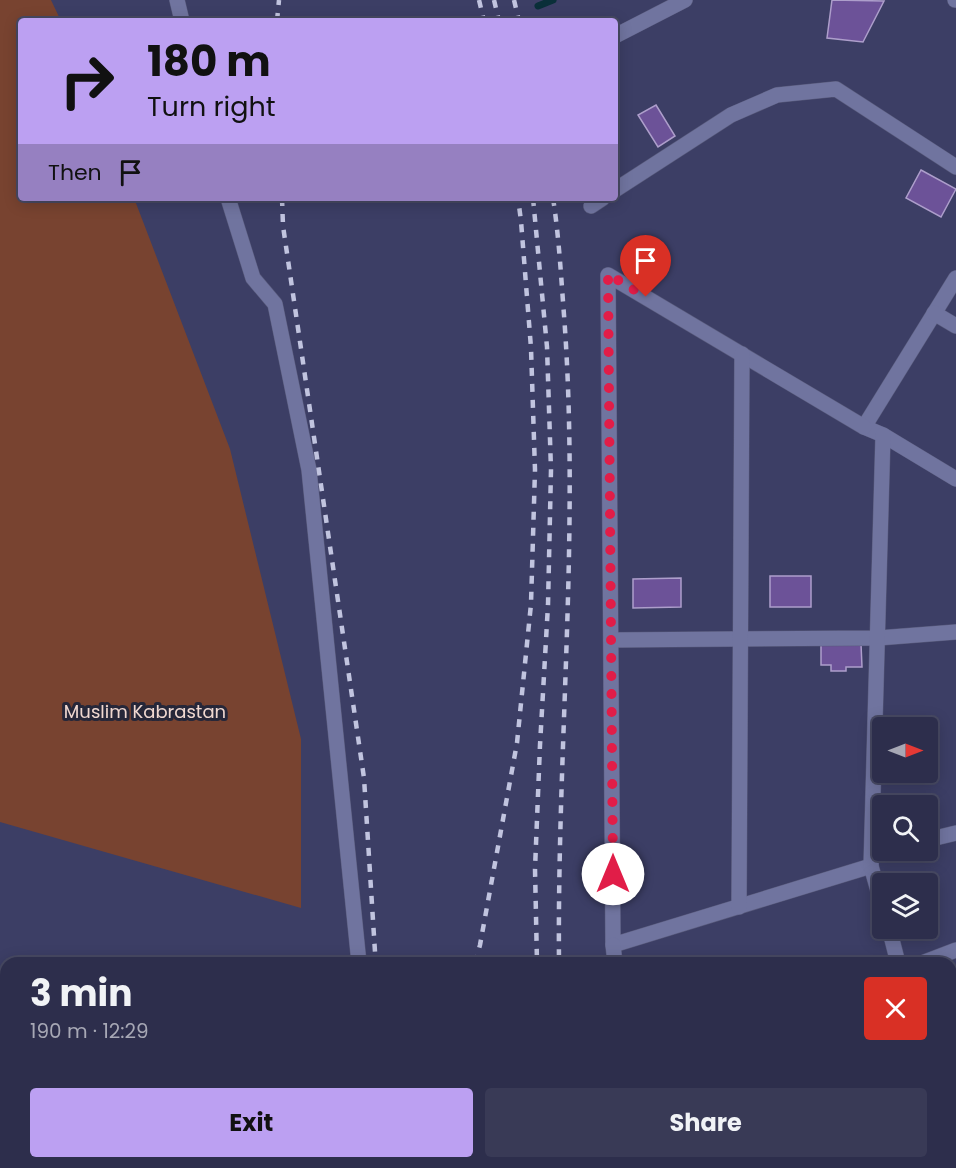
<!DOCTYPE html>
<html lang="en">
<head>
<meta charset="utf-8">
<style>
  :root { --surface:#2d2e4c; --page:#393a56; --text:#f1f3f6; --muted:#a7a8b5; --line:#484a64; --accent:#bca0f2 }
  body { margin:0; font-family:Poppins,sans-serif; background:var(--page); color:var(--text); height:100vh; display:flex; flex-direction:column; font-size:22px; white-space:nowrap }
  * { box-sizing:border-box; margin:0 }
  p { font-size:20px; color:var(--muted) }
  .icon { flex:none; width:33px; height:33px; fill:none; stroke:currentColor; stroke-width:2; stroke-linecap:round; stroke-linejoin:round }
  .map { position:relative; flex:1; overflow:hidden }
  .sheet { position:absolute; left:0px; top:957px; width:957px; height:212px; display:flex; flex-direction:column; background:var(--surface); border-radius:18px 18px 0 0; box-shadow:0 3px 15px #0003,0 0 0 2px var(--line) }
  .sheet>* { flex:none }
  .banner { position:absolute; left:18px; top:18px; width:600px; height:183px; border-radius:6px; box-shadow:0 3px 15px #0003,0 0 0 2px var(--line); background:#bca0f2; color:#111; overflow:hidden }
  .needle { width:39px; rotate:90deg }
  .controls { position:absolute; left:872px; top:717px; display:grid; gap:12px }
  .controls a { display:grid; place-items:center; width:66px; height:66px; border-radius:6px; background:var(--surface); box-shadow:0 3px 15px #0003,0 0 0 2px var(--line); font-size:30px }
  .pin { position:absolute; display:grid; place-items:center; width:51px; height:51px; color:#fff; margin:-62px -26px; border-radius:50% 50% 50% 0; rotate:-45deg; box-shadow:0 0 6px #0007 }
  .pin .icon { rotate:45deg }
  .me { position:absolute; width:66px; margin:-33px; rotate:0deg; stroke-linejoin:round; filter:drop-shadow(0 0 4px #0008) }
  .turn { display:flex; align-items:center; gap:21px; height:126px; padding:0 30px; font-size:27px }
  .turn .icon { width:78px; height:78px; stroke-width:2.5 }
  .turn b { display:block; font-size:42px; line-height:51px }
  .then { display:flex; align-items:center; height:57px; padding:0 30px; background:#0003; gap:12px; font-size:22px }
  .round { display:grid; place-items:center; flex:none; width:63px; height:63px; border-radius:6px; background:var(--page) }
  .overview { display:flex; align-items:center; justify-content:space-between; height:102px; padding:0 30px }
  h1 { font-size:36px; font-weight:700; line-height:45px }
  .primary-button { display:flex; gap:12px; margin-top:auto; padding:12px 30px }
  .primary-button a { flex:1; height:69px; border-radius:6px; background:var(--accent); color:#111; font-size:24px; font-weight:700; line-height:69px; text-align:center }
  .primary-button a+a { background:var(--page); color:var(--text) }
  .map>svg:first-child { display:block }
  .green { fill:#784330 }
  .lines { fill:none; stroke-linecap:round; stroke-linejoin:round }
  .stream { stroke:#0a2f39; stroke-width:7 }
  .building { fill:#6c5298; stroke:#ad9ecb; stroke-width:1.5 }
  .street-casing { stroke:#585a7b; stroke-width:16 }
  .street { stroke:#70749f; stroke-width:15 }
  .rail { stroke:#c1c4df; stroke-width:4.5; stroke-dasharray:8 8; stroke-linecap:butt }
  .route { stroke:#e11d48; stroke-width:10; stroke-dasharray:0 18 }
  .labels { text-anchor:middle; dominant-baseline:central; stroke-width:6; stroke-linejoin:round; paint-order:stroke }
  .park-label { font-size:18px; fill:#f0d8d0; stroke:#262739 }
</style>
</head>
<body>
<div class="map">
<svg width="956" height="1168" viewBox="0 0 956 1168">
  <rect width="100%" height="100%" fill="#3c3e65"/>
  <!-- green -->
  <polygon class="green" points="0,0 51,0 61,21 21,21 21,198 134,198 230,449 301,739 301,908 0,822"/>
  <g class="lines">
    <!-- stream -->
    <polyline class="stream" points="538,6 553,0"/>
  </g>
  <!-- building -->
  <g class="building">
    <polygon points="832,0 884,1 863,42 827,38"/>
    <polygon points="656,105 675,136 658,147 638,115"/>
    <polygon points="921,170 956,189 941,217 906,198"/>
    <rect x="770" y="576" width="41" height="31"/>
    <polygon points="681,578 681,607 633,608 633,579"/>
    <polygon points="821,644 861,644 862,667 846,667 846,671 831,671 831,665 821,665"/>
  </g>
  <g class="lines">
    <defs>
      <g id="street">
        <polyline points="177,0 182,21"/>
        <polyline points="955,0 956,0"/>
        <polyline points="615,36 685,0"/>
        <polyline points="615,190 731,115 777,95 836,89 956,167"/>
        <polyline points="228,198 253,278 275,304 309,470 359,963"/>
        <polyline points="591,206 603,198"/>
        <polyline points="956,278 864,427 883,435 956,479"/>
        <polyline points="934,313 956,326"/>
        <polyline points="864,427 608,275 613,945 871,866"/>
        <polyline points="611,640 878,638 956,632"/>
        <polyline points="927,840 956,833"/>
        <polyline points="882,905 871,866 883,435"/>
        <polyline points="739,907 742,354"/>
        <polyline points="889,928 898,963"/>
        <polyline points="613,945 615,963"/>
        <polyline points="922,963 956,950"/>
        <polyline points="0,1098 6,1098"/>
        <polyline points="951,1127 956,1125"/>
        <polyline points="197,1162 206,1168"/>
        <polyline points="628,1162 653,1162"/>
        <polyline points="694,1162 748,1167 826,1162"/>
        <polyline points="337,1168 339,1162"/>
      </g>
    </defs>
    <!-- street casing -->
    <use href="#street" class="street-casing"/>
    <!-- street -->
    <use href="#street" class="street"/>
    <!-- rail -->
    <g class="rail">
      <polyline points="479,0 484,21"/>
      <polyline points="494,0 499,21"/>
      <polyline points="514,0 519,21"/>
      <polyline points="277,21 279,0"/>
      <polyline points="282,198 283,226 364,778 375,952 374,963"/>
      <polyline points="533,198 547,347 551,470 548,605 540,745 535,869 537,963"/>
      <path d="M553,198C559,237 561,276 564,315C580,531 557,747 559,963"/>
      <polyline points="475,963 480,945 517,743 531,604 535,470 531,348 521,221 518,198"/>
      <polyline points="553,1162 554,1168"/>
      <polyline points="573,1162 574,1168"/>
      <polyline points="346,1168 347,1162"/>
      <polyline points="409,1168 412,1162"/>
    </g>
  </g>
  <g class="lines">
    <!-- route -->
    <polyline class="route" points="613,874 608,274 646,297"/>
  </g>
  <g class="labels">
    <!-- park labels -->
    <g class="park-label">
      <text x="145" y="711">Muslim Kabrastan</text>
    </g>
  </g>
</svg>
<div class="controls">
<a><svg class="needle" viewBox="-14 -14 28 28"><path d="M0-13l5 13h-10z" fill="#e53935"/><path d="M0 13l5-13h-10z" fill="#a7a8b5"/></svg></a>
<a><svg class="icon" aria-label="search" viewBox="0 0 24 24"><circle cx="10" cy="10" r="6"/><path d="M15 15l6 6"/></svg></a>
<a><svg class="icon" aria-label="layers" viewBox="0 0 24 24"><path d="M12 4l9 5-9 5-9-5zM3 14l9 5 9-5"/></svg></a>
</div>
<div class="pin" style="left:646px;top:297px;background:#d93025"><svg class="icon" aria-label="arrive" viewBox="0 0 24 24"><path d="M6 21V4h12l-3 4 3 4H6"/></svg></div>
<svg class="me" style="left:613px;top:874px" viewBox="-20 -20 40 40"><circle r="19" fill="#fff"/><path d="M0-13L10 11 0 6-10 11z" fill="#e11d48"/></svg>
<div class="banner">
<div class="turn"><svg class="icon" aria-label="right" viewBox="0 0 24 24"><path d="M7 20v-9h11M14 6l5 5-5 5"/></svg><div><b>180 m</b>Turn right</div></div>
<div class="then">Then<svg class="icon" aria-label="arrive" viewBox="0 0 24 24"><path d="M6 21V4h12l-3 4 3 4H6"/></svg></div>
</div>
<section class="sheet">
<div class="overview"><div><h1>3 min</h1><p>190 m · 12:29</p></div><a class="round" style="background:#d93025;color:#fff"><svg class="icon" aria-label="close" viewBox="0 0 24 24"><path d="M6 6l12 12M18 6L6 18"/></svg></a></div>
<div class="primary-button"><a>Exit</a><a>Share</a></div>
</section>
</div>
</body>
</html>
